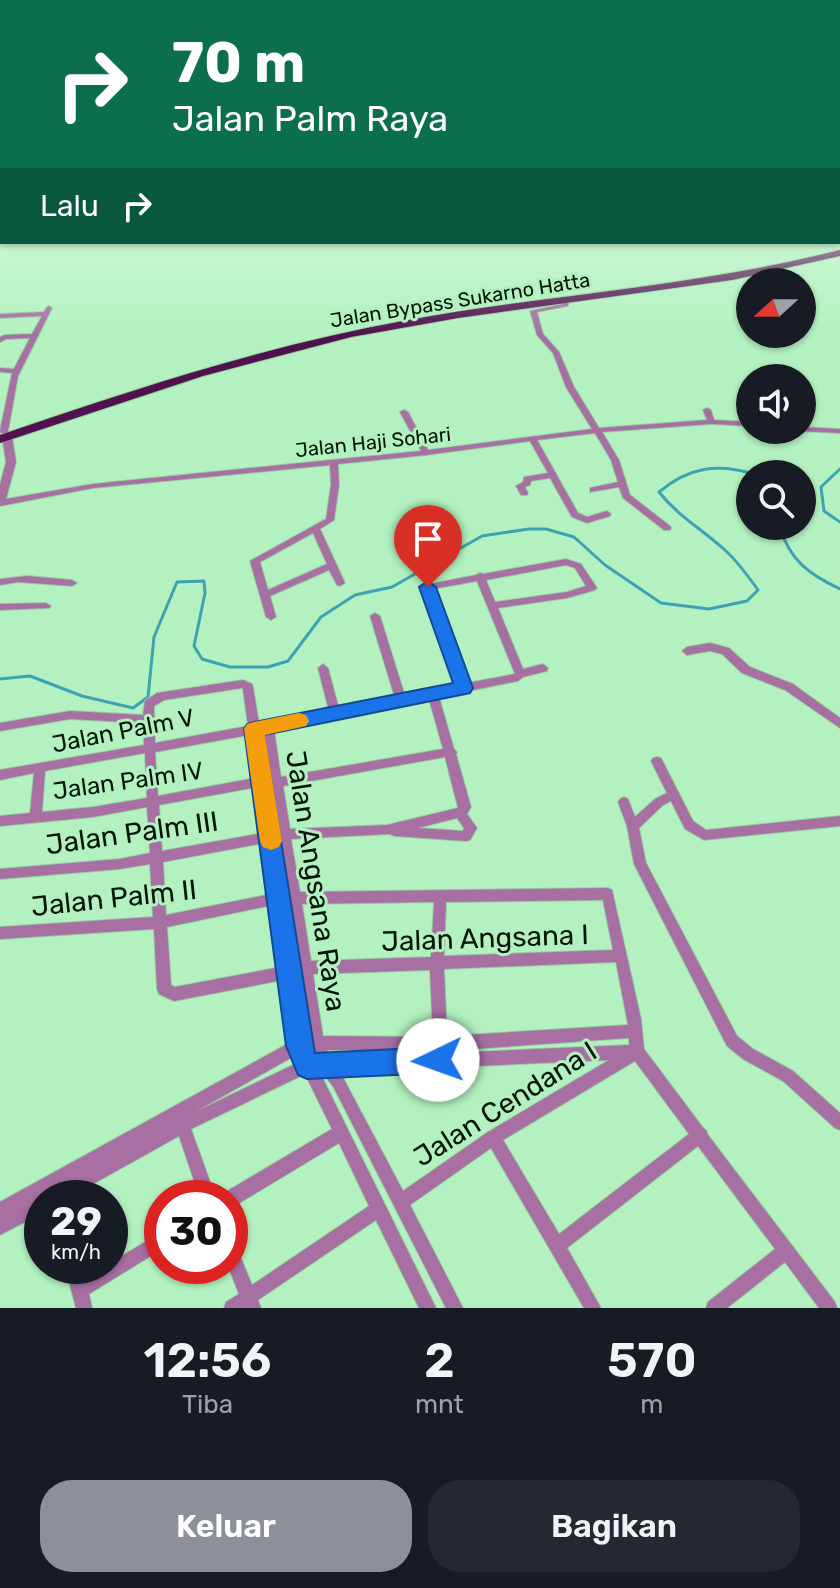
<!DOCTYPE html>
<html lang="id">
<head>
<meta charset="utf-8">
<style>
  :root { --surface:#171b24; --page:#242831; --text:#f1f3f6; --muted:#9ea1a6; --accent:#8c9099 }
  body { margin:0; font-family:Rubik,sans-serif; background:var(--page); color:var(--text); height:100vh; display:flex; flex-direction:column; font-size:30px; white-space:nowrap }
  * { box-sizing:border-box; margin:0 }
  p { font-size:26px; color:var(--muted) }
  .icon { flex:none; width:44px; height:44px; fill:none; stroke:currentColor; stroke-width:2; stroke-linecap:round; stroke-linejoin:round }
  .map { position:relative; height:1308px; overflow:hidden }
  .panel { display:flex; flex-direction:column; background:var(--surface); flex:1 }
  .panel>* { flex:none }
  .guide { position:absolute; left:0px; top:0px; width:840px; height:244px; box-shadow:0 2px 6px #0004; background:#0b6e4f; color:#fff; overflow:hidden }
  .needle { width:52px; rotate:249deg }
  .tools { position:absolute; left:736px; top:268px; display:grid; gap:16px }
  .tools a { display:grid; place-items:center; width:80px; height:80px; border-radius:50%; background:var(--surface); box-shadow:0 2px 6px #0004; font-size:40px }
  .speed { position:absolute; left:24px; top:1180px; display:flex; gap:16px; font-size:40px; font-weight:700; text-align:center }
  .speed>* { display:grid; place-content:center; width:104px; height:104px; border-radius:50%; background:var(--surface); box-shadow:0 2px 6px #0004; line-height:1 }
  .speed small { font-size:20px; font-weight:400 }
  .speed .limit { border:12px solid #d22; background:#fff; color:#111 }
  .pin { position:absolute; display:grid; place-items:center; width:68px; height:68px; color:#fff; margin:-82px -34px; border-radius:50% 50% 50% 0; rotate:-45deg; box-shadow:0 0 8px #0007 }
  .pin .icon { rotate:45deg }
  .me { position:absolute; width:88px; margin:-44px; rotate:267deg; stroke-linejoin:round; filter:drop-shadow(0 0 6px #0008) }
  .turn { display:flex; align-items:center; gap:28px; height:168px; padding:0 40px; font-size:36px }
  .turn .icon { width:104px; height:104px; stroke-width:2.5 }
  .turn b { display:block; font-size:56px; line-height:68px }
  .then { display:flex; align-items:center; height:76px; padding:0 40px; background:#0003; gap:16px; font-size:30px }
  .eta { display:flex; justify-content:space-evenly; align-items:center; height:136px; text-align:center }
  .eta b { font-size:48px; font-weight:600; line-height:56px }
  .primary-button { display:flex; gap:16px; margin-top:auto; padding:16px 40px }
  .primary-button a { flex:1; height:92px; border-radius:32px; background:var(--accent); color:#fff; font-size:32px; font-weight:600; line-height:92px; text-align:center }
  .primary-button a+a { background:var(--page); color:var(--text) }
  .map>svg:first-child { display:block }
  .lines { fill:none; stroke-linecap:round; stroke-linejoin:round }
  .stream { stroke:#3da3b3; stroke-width:3 }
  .minor-casing { stroke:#96cea2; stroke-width:2 }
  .tertiary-casing { stroke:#96cea2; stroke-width:2 }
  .trunk-casing { stroke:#96cea2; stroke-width:2 }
  .minor { fill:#a76fa2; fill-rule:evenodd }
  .tertiary { fill:#a76fa2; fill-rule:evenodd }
  .trunk { fill:#50124e; fill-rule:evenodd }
  .route { fill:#1a73e8; stroke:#114b97; stroke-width:2 }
  .slow { fill:#f59e0b }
  .labels { text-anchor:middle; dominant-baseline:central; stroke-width:6; stroke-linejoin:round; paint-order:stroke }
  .far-street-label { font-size:20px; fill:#001404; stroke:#b3f2c0 }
  .street-label { font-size:24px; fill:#001404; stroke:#b3f2c0 }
  .near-street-label { font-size:28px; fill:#001404; stroke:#b3f2c0 }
</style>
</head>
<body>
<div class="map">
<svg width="840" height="1308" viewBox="0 0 840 1308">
  <rect width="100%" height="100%" fill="#b3f2c0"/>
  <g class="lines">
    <!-- stream -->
    <g class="stream">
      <polyline points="840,469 821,487 824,511 840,522"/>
      <path d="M779,526C790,560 808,574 840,589"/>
      <path d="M0,679L30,676L82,696L133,708L148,697L154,637L177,582L204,581L205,593L194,646L202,659L230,667H268L288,661L321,617L355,595L392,587L482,536L529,529H546L574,537L605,565L661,603L709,609L747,601L758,590C748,576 738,562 726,551C703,530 678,516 659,492C689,467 717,463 754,474"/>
    </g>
    <defs>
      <g id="minor">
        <path d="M566,298L569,300L568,306L537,312L543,334L559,352L574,387L599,428L707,420L703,410L707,408L711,410L714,420L750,422V426L711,424L602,432L619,460L630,495L670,526L671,528L670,530H664L623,498L619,487L590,492V488L618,482L611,460L595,433L537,440L578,513L587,517L607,511L611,514L610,516L587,523L572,517L550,478L531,481L530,485L525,487L528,493L527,495H521L516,486L523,482L524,477L548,473L530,441L426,455L338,464L339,485L334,520L320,529L345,583L340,586L337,585L329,570L270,596L276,617L271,620L266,617L250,561L326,519L331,485L330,465L93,488L0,506V500L93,484L421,451L400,412L404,410L408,412L428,450L592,429L566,387L553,353L537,335L530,311L563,304V300ZM313,533L327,564L268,590L260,562Z"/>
        <polygon points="49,306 52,308 18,376 8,431 7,433 1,433 0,431 12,373 0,372 0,368 14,369 30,338 6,339 0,342 0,337 5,335 32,334 42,316 0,318 0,314 44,312 47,307"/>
        <polygon points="802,427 840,429 840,433 799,431 802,430"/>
        <path d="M566,559L581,564L597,588L595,590L567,598L498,608L523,669L543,664L548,668L547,671L523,677L518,681L439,697L454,749L457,752L456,754L471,807L467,814L477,828L470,840L466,841L394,836L390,834L291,839L300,892L608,888L612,890L641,1019L644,1049L704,1129L706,1130L708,1135L835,1302L837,1308H819L785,1262L727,1308H706L708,1302L775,1249L698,1146L567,1248L601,1308H584L491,1148L410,1205L463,1308H446L334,1088L323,1073H320L436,1308H419L376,1220L258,1300L261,1308H224L226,1302L239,1294L228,1266H230V1244L236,1246L252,1285L369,1206L339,1143L236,1205L230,1207V1198H223L224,1193L332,1129L305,1074L191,1129L216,1198H200L179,1136L68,1198H42V1213L0,1235V1202L291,1042L283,980L174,1001L159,994L157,989L154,929L0,939V927L153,917L150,864L120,869L0,879V869L120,859L150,853L147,807L93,817L0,826V816L30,813L34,773L0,780V770L144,745L143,723L70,719L0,731V723L70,711L143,715L145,701L157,693L243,680L252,684L253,687L259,724L268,723L329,711L318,668L323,664L328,668L339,709L395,698L370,616L375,613L380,616L405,696L458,685L423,587L425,585L476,575L480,573L483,574ZM566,565L575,568L586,586L567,592L495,602L486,580ZM477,581L515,674L467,683L433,589ZM242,688L243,689L248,726L155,743L154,706L164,700ZM429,699L443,749L281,777L274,730ZM263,732L271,780L269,783L272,786L298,966L297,968L299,973L309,1037L305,1038L296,976L298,972L294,967L285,901L286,898L284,894L260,733ZM249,735L255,778L158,796L155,752ZM145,753L147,798L93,807L42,812L45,771ZM445,757L458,808L387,825L290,829L283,786ZM257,787L263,833L162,851L159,805ZM457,818L464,828L463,831L418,828ZM264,843L271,894L166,915L163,862ZM603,900L613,950L444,956L446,902ZM434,902L431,957L311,961L302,904ZM273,905L281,967L175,987L171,985L167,927ZM616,962L628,1025L447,1036L444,969ZM430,970L433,1037L323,1036L313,974ZM629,1038V1045L445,1053L446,1051ZM327,1050L434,1051L436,1053L330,1058ZM309,1051H313L316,1058L313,1059ZM296,1055L299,1062L195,1112ZM609,1060L488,1132L403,1191L340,1072ZM635,1061L689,1134L559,1234L503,1140Z"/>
        <polygon points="27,576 72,580 77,583 72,586 18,582 0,585 0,579"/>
        <polygon points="46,603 51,606 49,608 0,610 0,604"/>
        <polygon points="710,643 729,648 750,667 793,684 840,718 840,728 785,690 742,673 722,654 710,651 687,655 682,651 687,647"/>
        <polygon points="657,757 661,758 693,821 706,830 840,816 840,826 704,840 685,829 671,801 663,805 639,828 646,863 737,1036 753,1049 793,1071 840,1113 840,1130 835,1128 783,1081 743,1059 727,1046 634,864 627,826 618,802 620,799 624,797 628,799 635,817 655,799 667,793 651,761 653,758"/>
        <polygon points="162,1232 162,1249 89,1294 92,1308 76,1308 65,1266 81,1266 84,1278 104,1266 110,1266 110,1263"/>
      </g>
      <polygon id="tertiary" points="7,433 12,436 16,462 5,503 0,506 0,485 6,462 2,436"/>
      <path id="trunk" d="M840,250V256L732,280L458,318L351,337L203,376L0,443V435C132,390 265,346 403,321C549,294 695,287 840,250Z"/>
    </defs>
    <!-- minor casing -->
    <use href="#minor" class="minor-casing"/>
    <!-- tertiary casing -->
    <use href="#tertiary" class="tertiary-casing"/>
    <!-- trunk casing -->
    <use href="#trunk" class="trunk-casing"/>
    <!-- minor -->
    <use href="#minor" class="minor"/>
    <!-- tertiary -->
    <use href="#tertiary" class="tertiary"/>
    <!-- trunk -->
    <use href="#trunk" class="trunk"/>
  </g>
  <!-- sky -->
  <linearGradient id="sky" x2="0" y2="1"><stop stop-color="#63add3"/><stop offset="0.45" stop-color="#ddf9e3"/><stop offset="1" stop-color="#ddf9e3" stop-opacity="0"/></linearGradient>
  <rect width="840" height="335" fill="url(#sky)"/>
  <!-- route -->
  <polygon class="route" points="428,581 436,587 473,688 470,693 264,735 315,1053 438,1047 447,1051 451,1060 447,1069 438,1073 307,1079 298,1075 286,1046 244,729 247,724 254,722 453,683 419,587"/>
  <!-- slow -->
  <polygon class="slow" points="299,713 306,715 309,721 306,726 265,735 282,841 279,847 271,850 263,847 260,841 244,729 247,724 254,722"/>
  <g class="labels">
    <!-- far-street labels -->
    <g class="far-street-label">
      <text transform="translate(460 300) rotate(-9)">Jalan Bypass Sukarno Hatta</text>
      <text transform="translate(373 442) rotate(-6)">Jalan Haji Sohari</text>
    </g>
    <!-- street labels -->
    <g class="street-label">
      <text transform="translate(123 731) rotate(-11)">Jalan Palm V</text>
      <text transform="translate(128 781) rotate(-8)">Jalan Palm IV</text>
    </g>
    <!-- near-street labels -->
    <g class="near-street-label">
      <text transform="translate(132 833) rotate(-8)">Jalan Palm III</text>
      <text transform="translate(316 881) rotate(81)">Jalan Angsana Raya</text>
      <text transform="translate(114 898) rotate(-6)">Jalan Palm II</text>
      <text transform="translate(485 938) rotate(-2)">Jalan Angsana I</text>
      <text transform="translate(505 1104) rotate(-32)">Jalan Cendana I</text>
    </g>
  </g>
</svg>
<div class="tools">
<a><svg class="needle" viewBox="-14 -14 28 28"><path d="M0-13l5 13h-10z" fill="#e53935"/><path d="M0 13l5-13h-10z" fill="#9ea1a6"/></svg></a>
<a><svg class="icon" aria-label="sound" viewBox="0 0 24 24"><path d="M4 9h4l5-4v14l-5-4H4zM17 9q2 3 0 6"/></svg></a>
<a><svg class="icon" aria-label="search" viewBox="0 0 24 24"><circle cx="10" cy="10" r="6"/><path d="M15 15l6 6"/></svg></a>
</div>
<div class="speed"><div>29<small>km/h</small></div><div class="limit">30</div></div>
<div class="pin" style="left:428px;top:587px;background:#d93025"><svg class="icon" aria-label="arrive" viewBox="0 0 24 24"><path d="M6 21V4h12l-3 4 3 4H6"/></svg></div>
<svg class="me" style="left:438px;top:1060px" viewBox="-20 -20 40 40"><circle r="19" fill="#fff"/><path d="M0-13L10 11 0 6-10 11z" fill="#1a73e8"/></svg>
<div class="guide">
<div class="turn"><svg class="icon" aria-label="right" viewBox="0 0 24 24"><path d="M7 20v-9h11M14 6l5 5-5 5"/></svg><div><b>70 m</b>Jalan Palm Raya</div></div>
<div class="then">Lalu<svg class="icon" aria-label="right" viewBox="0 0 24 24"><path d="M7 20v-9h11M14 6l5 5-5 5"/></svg></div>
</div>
</div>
<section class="panel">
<div class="eta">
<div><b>12:56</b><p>Tiba</p></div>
<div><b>2</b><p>mnt</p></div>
<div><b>570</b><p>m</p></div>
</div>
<div class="primary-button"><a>Keluar</a><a>Bagikan</a></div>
</section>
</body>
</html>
